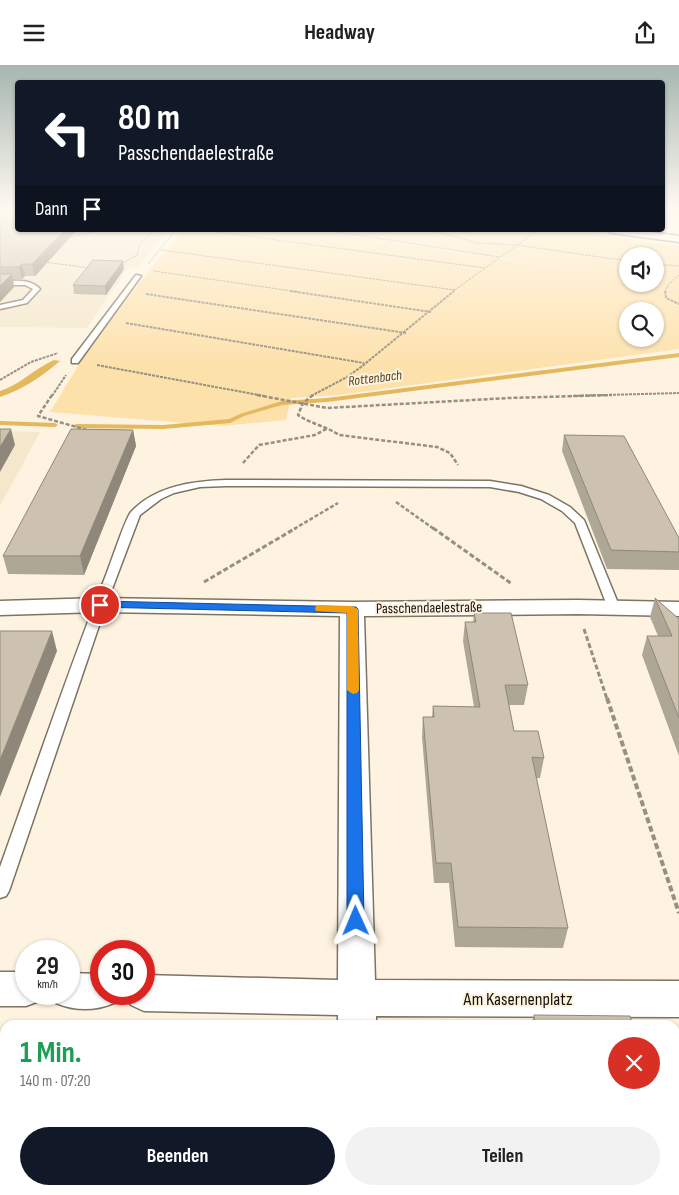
<!DOCTYPE html>
<html lang="de">
<head>
<meta charset="utf-8">
<style>
  :root { --surface:#fff; --page:#f2f2f2; --text:#202124; --muted:#757577; --accent:#111827 }
  body { margin:0; font-family:"Sofia Sans Condensed",sans-serif; background:var(--page); color:var(--text); height:100vh; display:flex; flex-direction:column; font-size:19px; white-space:nowrap }
  * { box-sizing:border-box; margin:0 }
  p { font-size:16px; color:var(--muted) }
  .icon { flex:none; width:28px; height:28px; fill:none; stroke:currentColor; stroke-width:2; stroke-linecap:round; stroke-linejoin:round }
  .map { position:relative; flex:1; overflow:hidden }
  .sheet { position:absolute; left:0px; top:955px; width:680px; height:175px; display:flex; flex-direction:column; background:var(--surface); border-radius:15px 15px 0 0; box-shadow:0 1px 4px #0004 }
  .sheet>* { flex:none }
  .hud { position:absolute; left:15px; top:15px; width:650px; height:152px; border-radius:5px; box-shadow:0 1px 4px #0004; background:#111827; color:#fff; overflow:hidden }
  .tools { position:absolute; left:619px; top:182px; display:grid; gap:10px }
  .tools a { display:grid; place-items:center; width:45px; height:45px; border-radius:50%; background:var(--surface); box-shadow:0 1px 4px #0004; font-size:25px }
  .speed { position:absolute; left:15px; top:875px; display:flex; gap:10px; font-size:25px; font-weight:700; text-align:center }
  .speed>* { display:grid; place-content:center; width:65px; height:65px; border-radius:50%; background:var(--surface); box-shadow:0 1px 4px #0004; line-height:1 }
  .speed small { font-size:12px; font-weight:400 }
  .speed .limit { border:8px solid #d22; background:#fff; color:#111 }
  .pin { position:absolute; display:grid; place-items:center; width:42px; height:42px; color:#fff; margin:-21px; border:2px solid #fff; border-radius:50%; box-shadow:0 1px 5px #0007 }
  .me { position:absolute; width:55px; margin:-28px; rotate:359deg; stroke-linejoin:round; filter:drop-shadow(0 0 4px #0008) }
  .turn { display:flex; align-items:center; gap:18px; height:105px; padding:0 20px; font-size:22px }
  .turn .icon { width:65px; height:65px; stroke-width:2.5 }
  .turn b { display:block; font-size:35px; line-height:42px }
  .then { display:flex; align-items:center; height:48px; padding:0 20px; background:#0003; gap:10px; font-size:19px }
  .round { display:grid; place-items:center; flex:none; width:52px; height:52px; border-radius:26px; background:var(--page) }
  .head { display:flex; align-items:center; justify-content:space-between; height:85px; padding:0 20px }
  h1 { font-size:30px; font-weight:700; line-height:38px; color:#1e9e55 }
  .action { display:flex; gap:10px; margin-top:auto; padding:10px 20px }
  .action a { flex:1; height:58px; border-radius:30px; background:var(--accent); color:#fff; font-size:20px; font-weight:700; line-height:58px; text-align:center }
  .action a+a { background:var(--page); color:var(--text) }
  header { display:flex; justify-content:space-between; align-items:center; height:65px; padding:0 20px; background:var(--surface); font-size:22px; font-weight:700 }
  .map>svg:first-child { display:block }
  .built { fill:#f4e7cc }
  .green { fill:#fde1ab; fill-rule:evenodd }
  .water { fill:#e4b85d }
  .lines { fill:none; stroke-linecap:round; stroke-linejoin:round }
  .stream { fill:#e4b85d; fill-rule:evenodd }
  .service-casing { stroke:#7c7362; stroke-width:3 }
  .minor-casing { stroke:#7c7362; stroke-width:3 }
  .path-far4 { stroke:#978f82; stroke-width:1; stroke-dasharray:2.5 1; stroke-linecap:butt }
  .path-far3 { stroke:#978f82; stroke-width:2; stroke-dasharray:3 1; stroke-linecap:butt }
  .path-far2 { stroke:#978f82; stroke-width:2.5; stroke-dasharray:4 2; stroke-linecap:butt }
  .path-far1 { stroke:#978f82; stroke-width:3; stroke-dasharray:5 2.5; stroke-linecap:butt }
  .path { stroke:#978f82; stroke-width:4; stroke-dasharray:6 3; stroke-linecap:butt }
  .service { fill:#fff; fill-rule:evenodd }
  .minor { fill:#fff; fill-rule:evenodd }
  .wall { fill:#afa796 }
  .shaded-wall { fill:#8f887a }
  .building { fill:#ccc2af; stroke:#8f887a }
  .route { fill:#1a73e8; stroke:#114b97 }
  .slow { fill:#f59e0b }
  .labels { text-anchor:middle; dominant-baseline:central; stroke-width:4; stroke-linejoin:round; paint-order:stroke }
  .far-water-label { font-size:14px; font-style:italic; fill:#53411a; stroke:#fef3e0 }
  .street-label { font-size:15px; fill:#17140d; stroke:#fef3e0 }
  .near-street-label { font-size:18px; fill:#17140d; stroke:#fef3e0 }
</style>
</head>
<body>
<header><svg class="icon" aria-label="menu" viewBox="0 0 24 24"><path d="M4 6h16M4 12h16M4 18h16"/></svg>Headway<svg class="icon" aria-label="share" viewBox="0 0 24 24"><path d="M12 15V3M7 8l5-5 5 5M5 13v7h14v-7"/></svg></header>
<div class="map">
<svg width="679" height="1130" viewBox="0 0 679 1130">
  <rect width="100%" height="100%" fill="#fef3e0"/>
  <!-- built -->
  <g class="built">
    <polygon points="0,146 18,165 169,165 137,202 128,203 87,263 0,262"/>
    <polygon points="0,366 40,367 0,441"/>
  </g>
  <!-- green -->
  <path class="green" d="M183,165H313L589,207L327,165H564L679,181V284L339,330L291,333L286,355L222,361L50,347L81,296L135,223ZM628,191H655V219H628ZM628,246H655V274H628Z"/>
  <!-- water -->
  <path class="water" d="M54,295L60,296C41,312 24,324 0,332V326C20,320 35,303 54,295Z"/>
  <g class="lines">
    <!-- stream -->
    <g class="stream">
      <polygon points="679,288 679,292 327,337 282,340 244,351 230,358 163,364 76,363 73,361 76,359 163,360 229,354 240,349 282,336 327,333"/>
      <polygon points="0,356 55,358 58,360 55,362 0,360"/>
    </g>
    <defs>
      <g id="service">
        <polygon points="136,210 141,211 78,298 72,298 72,294"/>
        <path d="M0,216C14,216 30,213 40,224L27,238L0,244V240L23,235L33,224L25,220H0Z"/>
        <path d="M226,415L490,416L521,421L549,430L570,442L584,455L620,543L614,547L608,543L575,458L562,446L541,434L519,427L490,422L226,421L200,422L174,428L161,434L140,450L106,540L9,826L6,831L0,833V802C35,705 68,606 106,510C111,498 125,454 131,447C155,421 193,416 226,415Z"/>
      </g>
      <g id="minor">
        <polygon points="606,165 636,165 679,171 679,177 611,168"/>
        <polygon points="100,533 352,537 578,535 679,537 679,551 578,549 364,551 375,915 679,916 679,952 376,951 376,960 338,960 338,950 144,946 131,940 125,929 144,929 144,910 338,915 340,551 100,547 0,550 0,536"/>
        <polygon points="0,907 26,907 26,929 43,929 39,936 26,941 0,941"/>
        <path d="M69,908L101,909V929H119L114,938C95,946 75,946 56,938L51,929H69Z"/>
        <rect x="336" y="1125" width="44" height="5"/>
      </g>
    </defs>
    <!-- service casing -->
    <use href="#service" class="service-casing"/>
    <!-- minor casing -->
    <use href="#minor" class="minor-casing"/>
    <!-- path-far4 -->
    <g class="path-far4">
      <polyline points="202,165 485,203"/>
      <polyline points="323,165 499,192"/>
      <polyline points="430,165 477,178 516,180 628,196"/>
      <polyline points="67,173 100,165"/>
      <polyline points="161,185 455,225"/>
      <polyline points="44,197 90,203"/>
      <polyline points="121,199 137,190 140,179 155,165"/>
      <polyline points="148,199 176,165"/>
      <polyline points="655,199 679,201"/>
      <polyline points="154,206 299,227"/>
      <polyline points="452,227 538,165"/>
      <polyline points="665,227 668,220 679,210"/>
    </g>
    <!-- path-far3 -->
    <g class="path-far3">
      <polyline points="290,226 431,247"/>
      <polyline points="665,226 666,233 679,239"/>
      <polyline points="146,229 406,268"/>
      <polyline points="126,258 364,298"/>
      <polyline points="97,300 264,331"/>
      <polyline points="0,315 31,297 58,288"/>
      <polyline points="52,331 66,310"/>
      <polyline points="311,331 347,312 361,302 454,226"/>
      <polyline points="569,331 679,328"/>
    </g>
    <!-- path-far2 -->
    <g class="path-far2">
      <polyline points="52,330 38,351 87,365"/>
      <polyline points="257,330 327,343 509,333 612,330"/>
      <path d="M313,330L303,338L298,350C311,359 326,361 339,370L437,382L450,388L458,400"/>
      <polyline points="243,398 259,380 315,370 328,363"/>
      <polyline points="396,437 434,464"/>
      <polyline points="294,464 338,438"/>
    </g>
    <!-- path-far1 -->
    <g class="path-far1">
      <polyline points="433,463 512,519"/>
      <polyline points="204,517 296,463"/>
      <polyline points="584,564 607,634"/>
    </g>
    <!-- path -->
    <polyline class="path" points="607,633 679,848"/>
    <!-- service -->
    <use href="#service" class="service"/>
    <!-- minor -->
    <use href="#minor" class="minor"/>
  </g>
  <!-- wall -->
  <g class="wall">
    <polygon points="0,146 18,146 18,165 77,165 35,211 25,211 22,214 13,214 14,222 0,237"/>
    <polygon points="124,204 106,230 74,229 73,220"/>
    <polygon points="133,365 136,381 84,510 8,509 3,491"/>
    <polygon points="564,370 679,473 679,505 607,504 562,386"/>
    <polygon points="655,533 679,554 679,691 642,590 647,571 658,571 650,552"/>
    <polygon points="474,548 528,620 524,640 509,640 514,666 544,693 540,713 536,713 568,863 563,883 455,882 449,818 434,818 422,672 423,652 432,652 433,641 474,642 463,576 465,557 473,557"/>
    <polygon points="534,950 633,960 531,960"/>
    <polygon points="675,974 679,974 679,1024 675,1010"/>
    <rect x="413" y="1125" width="92" height="5"/>
    <polygon points="554,1125 674,1125 675,1130 554,1130"/>
  </g>
  <!-- shaded-wall -->
  <g class="shaded-wall">
    <polygon points="65,165 77,165 35,211 32,199"/>
    <polygon points="123,196 124,204 106,230 105,221"/>
    <polygon points="22,199 25,211 22,214 19,202"/>
    <polygon points="12,209 14,222 0,237 0,221"/>
    <polygon points="11,364 15,380 0,407 0,382"/>
    <polygon points="133,365 136,381 84,510 80,491"/>
    <polygon points="52,566 57,586 0,732 0,695"/>
  </g>
  <!-- building -->
  <g class="building">
    <polygon points="16,146 18,146 18,165 65,165 32,199 22,199 19,202 0,202 0,147 16,147"/>
    <polygon points="93,195 123,196 105,221 73,220"/>
    <polygon points="0,209 12,209 0,221"/>
    <polygon points="0,364 11,364 0,382"/>
    <polygon points="71,364 133,365 80,491 3,491"/>
    <polygon points="564,370 624,371 679,473 679,487 611,485"/>
    <polygon points="655,533 679,554 679,653 647,571 672,571"/>
    <polygon points="474,548 511,548 528,620 505,620 514,666 538,666 544,693 532,692 568,863 458,862 451,798 436,798 423,652 434,652 433,641 480,642 465,557 476,557"/>
    <polygon points="0,566 52,566 0,695"/>
    <polygon points="534,950 630,951 633,960 535,960"/>
    <polygon points="675,974 679,974 679,1005 675,991"/>
    <polygon points="415,1125 505,1125 505,1130 416,1130"/>
    <polygon points="562,1125 674,1125 675,1130 563,1130"/>
  </g>
  <!-- sky -->
  <linearGradient id="sky" x2="0" y2="1"><stop stop-color="#a6b6b0"/><stop offset="0.48" stop-color="#fffaf1"/><stop offset="1" stop-color="#fffaf1" stop-opacity="0"/></linearGradient>
  <rect width="679" height="304" fill="url(#sky)"/>
  <!-- route -->
  <polygon class="route" points="100,536 356,542 358,544 364,856 361,860 356,862 350,860 347,856 347,548 96,542 95,540 96,537"/>
  <!-- slow -->
  <polygon class="slow" points="320,540 352,541 358,544 359,625 357,628 353,629 347,625 347,548 316,546 315,544 316,541"/>
  <g class="labels">
    <!-- far-water labels -->
    <g class="far-water-label">
      <text transform="translate(375 313) rotate(-7)">Rottenbach</text>
    </g>
    <!-- street labels -->
    <g class="street-label">
      <text transform="translate(429 543) rotate(-1)">Passchendaelestraße</text>
    </g>
    <!-- near-street labels -->
    <g class="near-street-label">
      <text x="518" y="934">Am Kasernenplatz</text>
    </g>
  </g>
</svg>
<div class="tools">
<a><svg class="icon" aria-label="sound" viewBox="0 0 24 24"><path d="M4 9h4l5-4v14l-5-4H4zM17 9q2 3 0 6"/></svg></a>
<a><svg class="icon" aria-label="search" viewBox="0 0 24 24"><circle cx="10" cy="10" r="6"/><path d="M15 15l6 6"/></svg></a>
</div>
<div class="speed"><div>29<small>km/h</small></div><div class="limit">30</div></div>
<div class="pin" style="left:100px;top:540px;background:#d93025"><svg class="icon" aria-label="arrive" viewBox="0 0 24 24"><path d="M6 21V4h12l-3 4 3 4H6"/></svg></div>
<svg class="me" style="left:356px;top:856px" viewBox="-20 -20 40 40"><path d="M0-17L14 15 0 8-14 15z" fill="#1a73e8" stroke="#fff" stroke-width="4"/></svg>
<div class="hud">
<div class="turn"><svg class="icon" aria-label="left" viewBox="0 0 24 24"><path d="M17 20v-9H6M10 6l-5 5 5 5"/></svg><div><b>80 m</b>Passchendaelestraße</div></div>
<div class="then">Dann<svg class="icon" aria-label="arrive" viewBox="0 0 24 24"><path d="M6 21V4h12l-3 4 3 4H6"/></svg></div>
</div>
<section class="sheet">
<div class="head"><div><h1>1 Min.</h1><p>140 m · 07:20</p></div><a class="round" style="background:#d93025;color:#fff"><svg class="icon" aria-label="close" viewBox="0 0 24 24"><path d="M6 6l12 12M18 6L6 18"/></svg></a></div>
<div class="action"><a>Beenden</a><a>Teilen</a></div>
</section>
</div>
</body>
</html>
